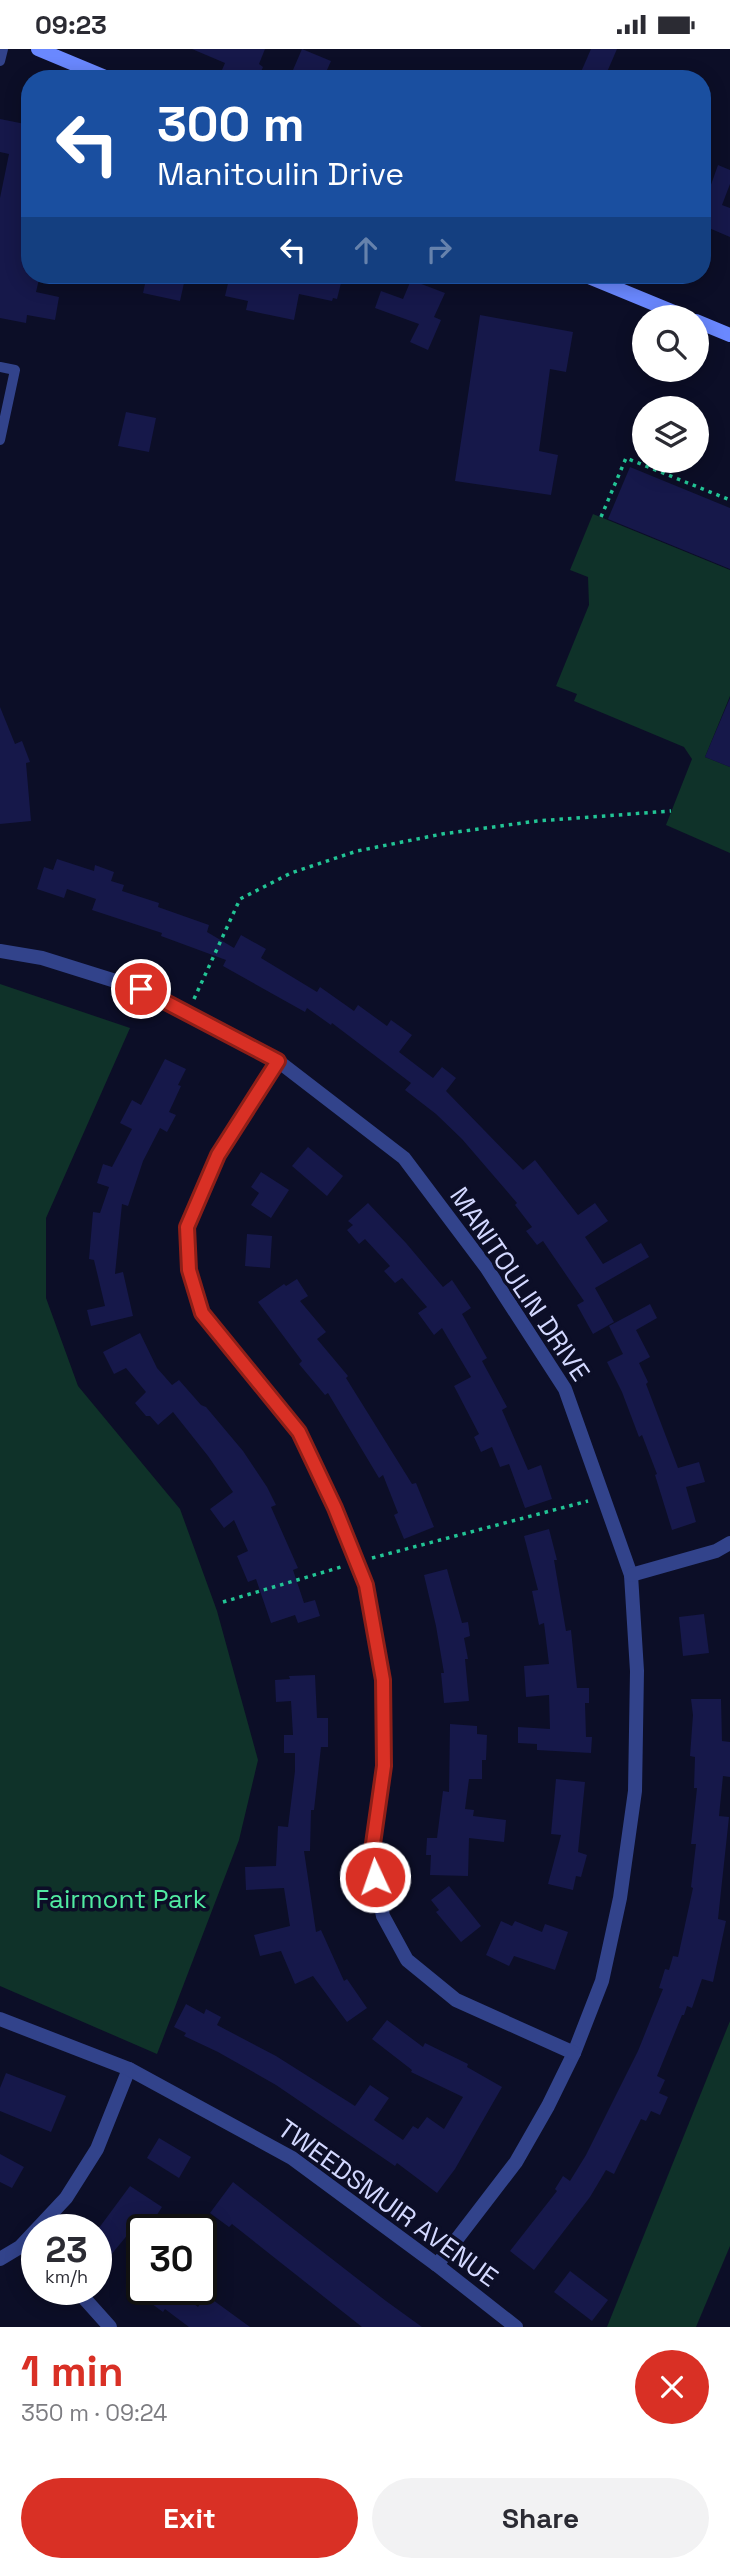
<!DOCTYPE html>
<html lang="en">
<head>
<meta charset="utf-8">
<style>
  :root { --surface:#fff; --page:#f2f2f3; --text:#2b2b33; --muted:#7c7c81; --accent:#d93025 }
  body { margin:0; font-family:"Space Grotesk",sans-serif; background:var(--page); color:var(--text); height:100vh; display:flex; flex-direction:column; font-size:26px; white-space:nowrap }
  * { box-sizing:border-box; margin:0 }
  p { font-size:23px; color:var(--muted) }
  .icon { flex:none; width:38px; height:38px; fill:none; stroke:currentColor; stroke-width:2; stroke-linecap:round; stroke-linejoin:round }
  .map { position:relative; height:2278px; overflow:hidden }
  .details { display:flex; flex-direction:column; background:var(--surface); flex:1 }
  .details>* { flex:none }
  .banner { position:absolute; left:21px; top:21px; width:690px; height:214px; border-radius:28px; box-shadow:0 4px 18px #0003; background:#1a4fa0; color:#fff; overflow:hidden }
  .fabs { position:absolute; left:632px; top:256px; display:grid; gap:14px }
  .fabs a { display:grid; place-items:center; width:77px; height:77px; border-radius:50%; background:var(--surface); box-shadow:0 4px 18px #0003; font-size:35px }
  .speed { position:absolute; left:21px; top:2165px; display:flex; gap:14px; font-size:35px; font-weight:700; text-align:center }
  .speed>* { display:grid; place-content:center; width:91px; height:91px; border-radius:50%; background:var(--surface); box-shadow:0 4px 18px #0003; line-height:1 }
  .speed small { font-size:18px; font-weight:400 }
  .speed .limit { border:4px solid #111; border-radius:10px; background:#fff; color:#111 }
  .pin { position:absolute; display:grid; place-items:center; width:60px; height:60px; color:#fff; margin:-30px; border:4px solid #fff; border-radius:50%; box-shadow:0 2px 7px #0007 }
  .me { position:absolute; width:77px; margin:-38px; rotate:357deg; stroke-linejoin:round; filter:drop-shadow(0 0 5px #0008) }
  .turn { display:flex; align-items:center; gap:24px; height:147px; padding:0 21px; font-size:32px }
  .turn .icon { width:91px; height:91px; stroke-width:2.5 }
  .turn b { display:block; font-size:49px; line-height:60px }
  .lanes { display:flex; align-items:center; height:66px; padding:0 21px; background:#0003; justify-content:center; gap:35px; direction:ltr }
  .lanes .off { opacity:.35 }
  .round { display:grid; place-items:center; flex:none; width:74px; height:74px; border-radius:37px; background:var(--page) }
  .overview { display:flex; align-items:center; justify-content:space-between; height:119px; padding:0 21px }
  h1 { font-size:42px; font-weight:600; line-height:52px; color:var(--accent) }
  .cta { display:flex; gap:14px; margin-top:auto; padding:14px 21px }
  .cta a { flex:1; height:80px; border-radius:42px; background:var(--accent); color:#fff; font-size:28px; font-weight:600; line-height:80px; text-align:center }
  .cta a+a { background:var(--page); color:var(--text) }
  .status { display:flex; justify-content:space-between; align-items:center; height:49px; padding:0 35px; background:var(--surface); direction:ltr }
  .status svg { height:19px; fill:currentColor }
  .map>svg:first-child { display:block }
  .green { fill:#0f3229 }
  .building { fill:#16184a }
  .lines { fill:none; stroke-linecap:round; stroke-linejoin:round }
  .path { stroke:#22c495; stroke-width:3.5; stroke-dasharray:3.5 5; stroke-linecap:butt }
  .service { stroke:#32438b; stroke-width:10 }
  .minor { stroke:#32438b; stroke-width:14 }
  .tertiary { stroke:#32438b; stroke-width:14 }
  .secondary { stroke:#6a88ff; stroke-width:14 }
  .route-casing { stroke:#8d1f18; stroke-width:18 }
  .route { stroke:#d93025; stroke-width:12 }
  .labels { text-anchor:middle; dominant-baseline:central; stroke-width:7; stroke-linejoin:round; paint-order:stroke }
  .street-label { font-size:26px; fill:#d3d8ff; stroke:#0c0e27 }
  .park-label { font-size:26px; fill:#51eca2; stroke:#0c0e27 }
</style>
</head>
<body>
<div class="status"><b>09:23</b><svg viewBox="0 0 49 12"><path d="M0 12V9h3v3zM5 12V6h3v6zM10 12V3h3v9zM15 12V0h3v12zM26 1h20v11H26zM47 4h2v5h-2z"/></svg></div>
<div class="map">
<svg width="730" height="2278" viewBox="0 0 730 2278">
  <rect width="100%" height="100%" fill="#0c0e27"/>
  <!-- green -->
  <g class="green">
    <polygon points="593,465 730,521 730,647 705,708 730,718 730,804 666,776 692,710 684,698 574,652 577,645 556,637 589,556 588,528 570,521"/>
    <polygon points="0,935 130,979 46,1169 46,1249 78,1337 180,1460 217,1562 258,1711 239,1791 157,2005 0,1937"/>
    <polygon points="730,1972 730,2197 696,2278 607,2278"/>
  </g>
  <!-- building -->
  <g class="building">
    <polygon points="192,0 265,0 259,15 263,18 258,30 243,30 222,21 225,14"/>
    <polygon points="302,0 331,12 323,30 300,30 301,25 293,21"/>
    <polygon points="591,0 617,0 604,30 578,30"/>
    <polygon points="0,70 30,76 30,226 40,226 36,243 59,248 55,271 27,266 26,274 0,269 0,149 9,105 0,103"/>
    <polygon points="718,116 730,121 730,135 722,156 730,159 730,188 702,176 702,161"/>
    <polygon points="147,226 169,226 168,231 184,234 180,252 143,244"/>
    <polygon points="230,226 343,226 337,250 333,249 332,252 299,245 294,271 246,261 248,252 225,247"/>
    <polygon points="411,231 445,244 434,268 441,271 428,301 410,293 419,275 375,259 381,242 403,250"/>
    <polygon points="480,266 573,283 566,323 550,320 539,402 558,406 551,446 455,432"/>
    <polygon points="126,363 156,369 149,403 118,397"/>
    <polygon points="630,418 730,459 730,520 608,470"/>
    <polygon points="730,649 730,718 705,708"/>
    <polygon points="0,658 15,695 22,692 30,713 26,714 31,772 0,775"/>
    <polygon points="57,810 94,822 95,816 114,823 111,832 124,836 122,842 159,854 158,858 209,876 207,883 234,899 241,886 266,900 261,909 317,943 320,938 354,962 358,956 387,977 391,971 412,986 399,1003 433,1029 442,1018 456,1029 446,1042 523,1121 535,1111 578,1166 595,1154 608,1172 585,1188 603,1215 641,1194 649,1208 595,1239 614,1273 593,1285 577,1256 584,1252 543,1192 537,1196 526,1182 532,1178 515,1156 517,1154 462,1090 436,1065 405,1041 411,1034 332,974 331,976 307,959 305,963 223,917 226,911 161,887 162,884 92,861 96,850 67,840 64,849 37,840 44,818 53,821"/>
    <polygon points="165,1010 186,1020 178,1036 181,1037 169,1063 176,1066 167,1083 160,1079 143,1112 128,1157 122,1155 115,1225 123,1223 133,1267 91,1277 87,1261 105,1257 94,1211 89,1210 93,1163 100,1164 109,1138 97,1134 103,1115 112,1118 132,1080 120,1074 132,1051 141,1056"/>
    <polygon points="308,1098 343,1127 327,1147 292,1117"/>
    <polygon points="261,1123 289,1141 271,1169 251,1156 259,1144 251,1138"/>
    <polygon points="368,1154 406,1194 443,1238 452,1231 471,1259 462,1265 487,1309 482,1312 507,1358 502,1361 528,1421 541,1416 552,1450 525,1459 509,1415 500,1418 492,1398 481,1403 474,1388 479,1385 454,1337 471,1328 442,1279 434,1286 418,1264 427,1258 402,1229 395,1234 384,1222 390,1217 365,1190 359,1195 347,1181 353,1176 348,1172"/>
    <polygon points="247,1185 272,1187 270,1219 245,1217"/>
    <polygon points="297,1230 308,1247 300,1252 326,1283 317,1290 348,1327 346,1329 412,1435 416,1434 434,1478 404,1490 394,1466 398,1464 383,1426 379,1429 328,1344 325,1346 299,1315 302,1312 258,1253 284,1235 286,1237"/>
    <polygon points="650,1255 657,1269 636,1281 650,1308 639,1314 648,1333 646,1335 678,1419 699,1413 705,1433 686,1438 696,1473 672,1481 655,1426 657,1425 642,1386 639,1388 622,1343 607,1313 623,1305 609,1277"/>
    <polygon points="140,1284 157,1319 172,1336 179,1331 201,1356 206,1358 243,1402 267,1438 276,1456 271,1458 298,1519 293,1521 304,1554 315,1551 320,1567 298,1574 295,1566 271,1574 256,1530 248,1533 237,1507 248,1502 234,1471 224,1479 210,1460 233,1443 208,1407 173,1363 158,1376 150,1367 146,1367 135,1354 146,1343 126,1319 114,1325 103,1303"/>
    <polygon points="549,1480 557,1511 554,1511 566,1582 571,1581 577,1639 589,1639 589,1654 585,1654 586,1688 592,1688 591,1704 537,1701 537,1695 518,1694 518,1678 550,1680 549,1646 526,1648 524,1617 549,1615 544,1574 539,1576 532,1542 538,1541 524,1487"/>
    <polygon points="447,1520 462,1574 468,1573 470,1587 464,1589 468,1610 465,1610 469,1652 444,1654 441,1624 444,1624 436,1577 424,1526"/>
    <polygon points="704,1565 709,1604 683,1607 679,1568"/>
    <polygon points="315,1626 317,1669 328,1669 328,1698 321,1698 314,1761 311,1761 310,1802 304,1802 316,1883 321,1881 344,1932 347,1930 367,1959 347,1973 313,1927 295,1935 281,1902 260,1907 254,1886 290,1877 284,1839 246,1841 245,1818 276,1817 278,1777 288,1778 295,1722 295,1704 284,1704 284,1686 293,1686 291,1652 276,1653 275,1631 290,1630 289,1627"/>
    <polygon points="691,1650 721,1650 722,1692 730,1693 730,1728 723,1727 719,1767 729,1768 718,1870 726,1872 713,1933 702,1930 692,1959 687,1957 684,1966 682,1966 657,2027 665,2031 659,2044 668,2048 660,2066 651,2062 646,2072 641,2070 614,2125 606,2121 590,2148 534,2221 510,2202 557,2142 555,2140 563,2127 570,2132 586,2106 638,2002 663,1940 659,1939 665,1920 669,1921 673,1907 678,1908 693,1839 691,1838 696,1795 691,1795 697,1739 694,1739 695,1708 690,1707 693,1666"/>
    <polygon points="450,1675 477,1677 477,1685 487,1686 486,1711 482,1711 482,1730 469,1730 465,1760 474,1761 473,1767 506,1771 504,1793 469,1789 468,1827 430,1826 431,1806 426,1806 427,1789 437,1789 443,1742 449,1743"/>
    <polygon points="556,1730 585,1733 578,1803 587,1806 581,1828 576,1827 573,1841 548,1835 561,1786 551,1785"/>
    <polygon points="449,1837 481,1877 461,1893 436,1863 439,1861 431,1851"/>
    <polygon points="501,1872 512,1877 515,1872 542,1883 545,1875 568,1883 555,1921 514,1907 509,1917 486,1906"/>
    <polygon points="186,1955 204,1965 206,1960 221,1968 217,1976 276,2007 355,2057 370,2036 389,2049 374,2071 403,2091 413,2077 418,2080 427,2068 444,2080 463,2048 411,2023 412,2021 372,1990 387,1971 423,1998 425,1994 468,2015 467,2018 502,2038 455,2120 437,2144 397,2114 395,2117 276,2036 218,2003 184,1987 186,1984 174,1978"/>
    <polygon points="6,2024 66,2047 51,2083 0,2062 0,2039"/>
    <polygon points="159,2089 191,2108 179,2129 147,2109"/>
    <polygon points="0,2105 24,2118 12,2139 0,2133"/>
    <polygon points="233,2133 386,2252 422,2278 362,2278 232,2175 229,2178 210,2164"/>
    <polygon points="130,2137 162,2158 149,2178 139,2172 110,2207 96,2196 96,2183"/>
    <polygon points="570,2222 608,2251 592,2272 554,2243"/>
    <polygon points="151,2240 175,2240 198,2258 206,2246 250,2278 189,2278 165,2260 163,2263 144,2249"/>
  </g>
  <g class="lines">
    <!-- path -->
    <g class="path">
      <polyline points="601,468 626,409 730,451"/>
      <polyline points="194,950 240,850 291,824 357,802 442,785 537,772 671,762"/>
      <polyline points="372,1509 588,1452"/>
      <polyline points="223,1553 341,1518"/>
    </g>
    <!-- service -->
    <g class="service">
      <polyline points="0,12 3,0"/>
      <polyline points="0,318 15,321 0,391"/>
    </g>
    <!-- minor -->
    <g class="minor">
      <polyline points="0,902 42,909 141,940 278,1012 404,1109 486,1218 565,1340 631,1526 637,1622 635,1742 620,1849 602,1932 574,2004 548,2057 516,2113 437,2216"/>
      <polyline points="278,1012 218,1106 187,1178 189,1221 202,1264 299,1383 335,1459 366,1536 383,1631 384,1717 371,1809 383,1867 407,1911 456,1951 574,2004"/>
      <polyline points="631,1526 716,1502 730,1494"/>
      <polyline points="0,2210 20,2198 66,2149 97,2100 129,2020"/>
      <polyline points="76,2240 110,2278"/>
    </g>
    <!-- tertiary -->
    <polyline class="tertiary" points="0,1970 129,2020 292,2109 437,2216 516,2278"/>
    <!-- secondary -->
    <g class="secondary">
      <polyline points="38,0 110,30"/>
      <polyline points="584,226 686,268"/>
      <polyline points="696,272 730,286"/>
    </g>
  </g>
  <g class="lines">
    <defs>
      <polyline id="route" points="141,940 278,1012 218,1106 187,1178 189,1221 202,1264 299,1383 335,1459 366,1536 383,1631 384,1717 371,1809 375,1828"/>
    </defs>
    <!-- route casing -->
    <use href="#route" class="route-casing"/>
    <!-- route -->
    <use href="#route" class="route"/>
  </g>
  <g class="labels">
    <!-- street labels -->
    <g class="street-label">
      <text transform="translate(520 1235) rotate(56)">MANITOULIN DRIVE</text>
      <text transform="translate(388 2154) rotate(36)">TWEEDSMUIR AVENUE</text>
    </g>
    <!-- park labels -->
    <g class="park-label">
      <text x="121" y="1850">Fairmont Park</text>
    </g>
  </g>
</svg>
<div class="fabs">
<a><svg class="icon" aria-label="search" viewBox="0 0 24 24"><circle cx="10" cy="10" r="6"/><path d="M15 15l6 6"/></svg></a>
<a><svg class="icon" aria-label="layers" viewBox="0 0 24 24"><path d="M12 4l9 5-9 5-9-5zM3 14l9 5 9-5"/></svg></a>
</div>
<div class="speed"><div>23<small>km/h</small></div><div class="limit">30</div></div>
<div class="pin" style="left:141px;top:940px;background:#d93025"><svg class="icon" aria-label="arrive" viewBox="0 0 24 24"><path d="M6 21V4h12l-3 4 3 4H6"/></svg></div>
<svg class="me" style="left:375px;top:1828px" viewBox="-20 -20 40 40"><circle r="17" fill="#d93025" stroke="#fff" stroke-width="3"/><path d="M0-11L8 9 0 5-8 9z" fill="#fff"/></svg>
<div class="banner">
<div class="turn"><svg class="icon" aria-label="left" viewBox="0 0 24 24"><path d="M17 20v-9H6M10 6l-5 5 5 5"/></svg><div><b>300 m</b>Manitoulin Drive</div></div>
<div class="lanes"><svg class="icon" aria-label="left" viewBox="0 0 24 24"><path d="M17 20v-9H6M10 6l-5 5 5 5"/></svg><svg class="icon off" aria-label="ahead" viewBox="0 0 24 24"><path d="M12 20V5M6 11l6-6 6 6"/></svg><svg class="icon off" aria-label="right" viewBox="0 0 24 24"><path d="M7 20v-9h11M14 6l5 5-5 5"/></svg></div>
</div>
</div>
<section class="details">
<div class="overview"><div><h1>1 min</h1><p>350 m · 09:24</p></div><a class="round" style="background:#d93025;color:#fff"><svg class="icon" aria-label="close" viewBox="0 0 24 24"><path d="M6 6l12 12M18 6L6 18"/></svg></a></div>
<div class="cta"><a>Exit</a><a>Share</a></div>
</section>
</body>
</html>
